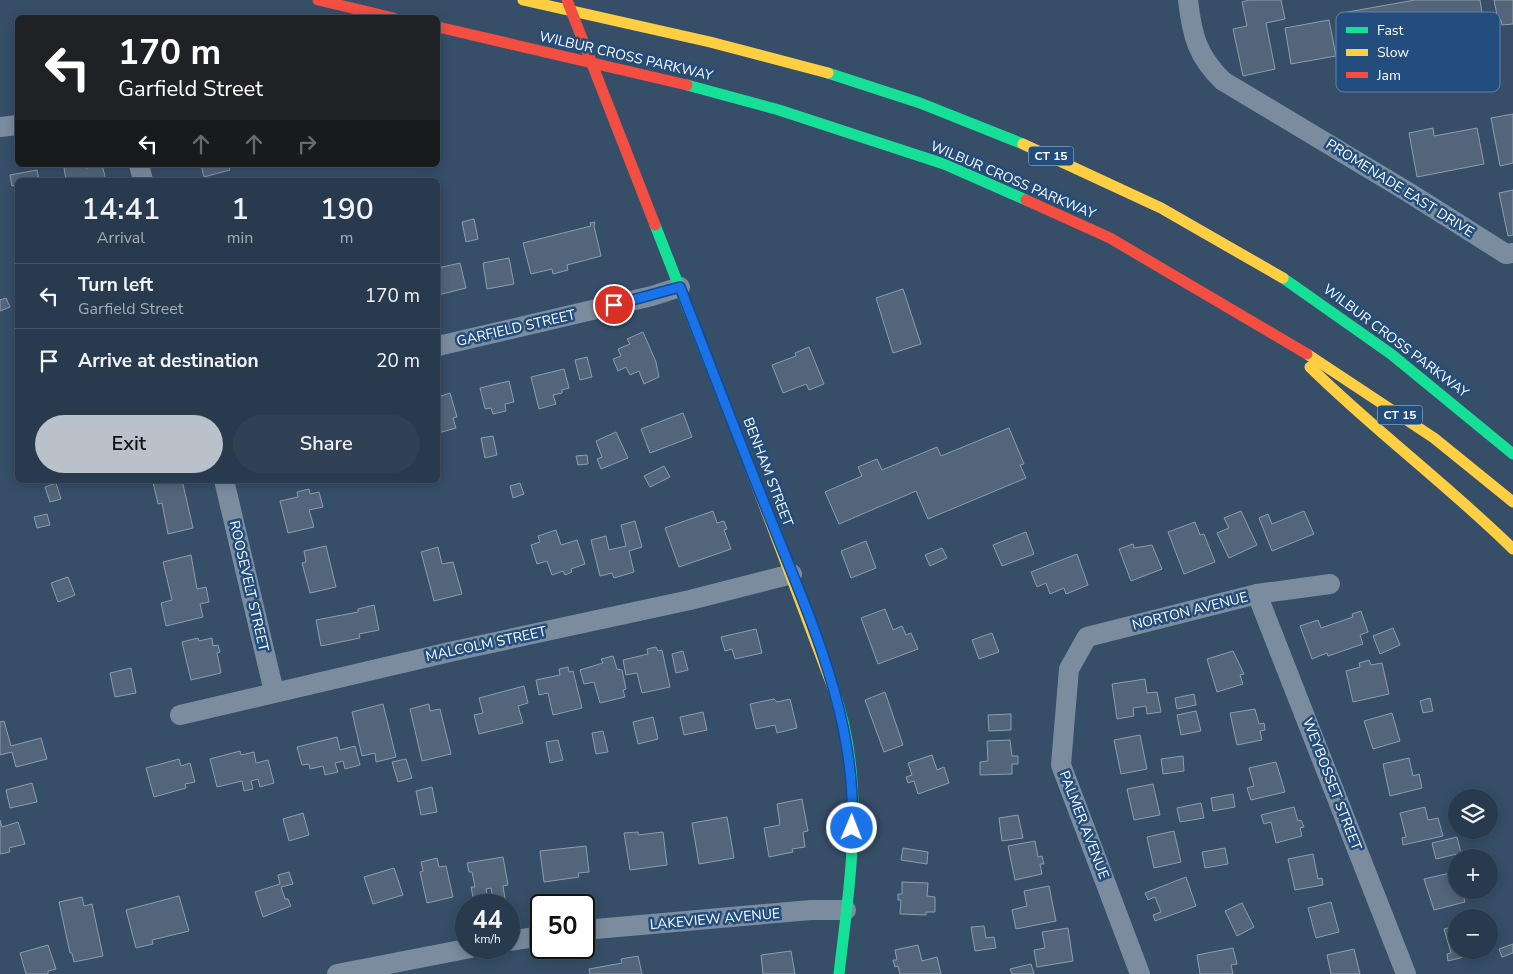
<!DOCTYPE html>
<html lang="en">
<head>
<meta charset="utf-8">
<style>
  :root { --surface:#283a4e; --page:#304155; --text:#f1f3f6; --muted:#a5adb6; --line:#445466; --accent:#b9c1ca }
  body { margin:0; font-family:"Nunito Sans",sans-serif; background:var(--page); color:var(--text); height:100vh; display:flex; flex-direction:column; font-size:19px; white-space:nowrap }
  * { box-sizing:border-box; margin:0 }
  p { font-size:16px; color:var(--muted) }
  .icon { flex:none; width:28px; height:28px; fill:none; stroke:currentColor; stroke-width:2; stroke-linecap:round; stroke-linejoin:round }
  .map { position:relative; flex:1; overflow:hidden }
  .side { position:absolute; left:15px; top:178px; width:425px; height:305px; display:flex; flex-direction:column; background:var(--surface); border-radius:8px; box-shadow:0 2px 12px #0003,0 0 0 1px var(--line) }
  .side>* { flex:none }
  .guide { position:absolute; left:15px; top:15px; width:425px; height:152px; border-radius:8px; box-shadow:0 2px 12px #0003,0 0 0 1px var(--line); background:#202124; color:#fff; overflow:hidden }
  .controls { position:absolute; left:1448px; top:789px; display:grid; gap:10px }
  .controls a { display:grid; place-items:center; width:50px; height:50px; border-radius:50%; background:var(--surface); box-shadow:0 2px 12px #0003,0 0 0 1px var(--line); font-size:25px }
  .speed { position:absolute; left:455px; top:894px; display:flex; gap:10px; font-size:25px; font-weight:700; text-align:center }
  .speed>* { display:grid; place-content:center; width:65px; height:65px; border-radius:50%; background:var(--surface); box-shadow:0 2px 12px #0003,0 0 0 1px var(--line); line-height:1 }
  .speed small { font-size:12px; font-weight:400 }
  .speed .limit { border:2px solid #111; border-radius:8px; background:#fff; color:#111 }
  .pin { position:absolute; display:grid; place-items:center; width:42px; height:42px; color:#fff; margin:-21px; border:2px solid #fff; border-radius:50%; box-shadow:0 1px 5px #0007 }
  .me { position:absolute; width:55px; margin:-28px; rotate:1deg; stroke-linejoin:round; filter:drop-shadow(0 0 4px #0008) }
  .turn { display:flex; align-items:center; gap:18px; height:105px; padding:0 20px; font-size:22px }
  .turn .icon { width:65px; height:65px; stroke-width:2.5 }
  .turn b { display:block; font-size:35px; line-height:42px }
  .lanes { display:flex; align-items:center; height:48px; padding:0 20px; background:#0003; justify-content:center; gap:25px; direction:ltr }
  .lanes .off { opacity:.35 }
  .eta { display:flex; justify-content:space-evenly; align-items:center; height:85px; text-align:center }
  .eta b { font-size:30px; font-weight:600; line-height:35px }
  .cta { display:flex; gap:10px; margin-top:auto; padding:10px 20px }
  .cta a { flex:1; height:58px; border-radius:30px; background:var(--accent); color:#111; font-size:20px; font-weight:600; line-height:58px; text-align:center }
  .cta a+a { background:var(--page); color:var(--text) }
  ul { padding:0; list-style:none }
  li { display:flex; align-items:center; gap:15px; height:65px; padding:0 20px; border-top:1px solid var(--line) }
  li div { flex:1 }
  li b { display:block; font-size:19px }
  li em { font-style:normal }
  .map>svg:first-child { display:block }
  .building { fill:#52657a; stroke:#8f9dad }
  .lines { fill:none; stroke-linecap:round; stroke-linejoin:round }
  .street { stroke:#7b8c9f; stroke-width:20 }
  .fast { stroke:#16e098; stroke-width:11 }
  .slow { stroke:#ffcf43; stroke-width:11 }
  .jam { stroke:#f24e42; stroke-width:11 }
  .route-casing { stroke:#114b97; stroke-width:12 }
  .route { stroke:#1a73e8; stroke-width:9 }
  .labels { text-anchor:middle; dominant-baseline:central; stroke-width:5; stroke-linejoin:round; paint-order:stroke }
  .shield { fill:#224d7c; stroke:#bdcad8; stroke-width:1 }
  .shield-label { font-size:12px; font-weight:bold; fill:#fff }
  .street-label { font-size:14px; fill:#fff; stroke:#224d7c }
  .key { fill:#224d7c; stroke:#6482a3; stroke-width:1 }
  .key-label { font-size:14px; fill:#fff }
</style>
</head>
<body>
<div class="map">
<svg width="1513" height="974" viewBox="0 0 1513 974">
  <rect width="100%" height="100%" fill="#364e68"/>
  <!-- building -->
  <g class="building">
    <polygon points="1249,0 1281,0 1285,19 1266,23 1275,69 1243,76 1233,29 1247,26 1242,2"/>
    <polygon points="1415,0 1480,0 1485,31 1461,35 1461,31 1374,46 1374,50 1349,54 1342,13"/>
    <polygon points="1494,0 1513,0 1513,24 1502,25 1501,20 1498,20"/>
    <polygon points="1329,20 1336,56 1291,64 1285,28"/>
    <polygon points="1513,114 1513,163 1500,166 1491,118"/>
    <polygon points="1433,128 1434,136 1477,128 1484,164 1417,177 1409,133"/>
    <polygon points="78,165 85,165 86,168 102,165 106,180 66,180 64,168"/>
    <polygon points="201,165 228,165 230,170 204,177"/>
    <polygon points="37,170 39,180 18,180 18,185 12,186 10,175"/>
    <polygon points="1513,190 1513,235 1508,236 1499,193"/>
    <polygon points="474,219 478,239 466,242 462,222"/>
    <polygon points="595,222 594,226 601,256 567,265 568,270 553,274 552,269 531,274 523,243 591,226 590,223"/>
    <polygon points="509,258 514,284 487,289 483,263"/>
    <polygon points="460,263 466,288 438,295 438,268"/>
    <polygon points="903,289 921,344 893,353 876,298"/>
    <polygon points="6,298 10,307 0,311 0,300"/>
    <polygon points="643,332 656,362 659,377 644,384 639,371 630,375 626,367 618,371 613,359 621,356 618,349 630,344 627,339"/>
    <polygon points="809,347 824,384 809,390 806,384 783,393 772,365 796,356 795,353"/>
    <polygon points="587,357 592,377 580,380 575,360"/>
    <polygon points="564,369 569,388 562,390 562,393 553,395 556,404 539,409 531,377"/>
    <polygon points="509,381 514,402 505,404 506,411 493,414 491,408 485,409 480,388"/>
    <polygon points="450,393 457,417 453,418 456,428 438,433 438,397"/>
    <polygon points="683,413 692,437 650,453 641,429"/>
    <polygon points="1009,428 1024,464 1020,465 1026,478 928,519 916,491 839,524 825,492 862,476 858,467 877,459 882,470 937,447 941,456"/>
    <polygon points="616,432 628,458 601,469 597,459 602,457 596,441"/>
    <polygon points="493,436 497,455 485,458 481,438"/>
    <polygon points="587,455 588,464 578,465 576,456"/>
    <polygon points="664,466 670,477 650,487 644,476"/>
    <polygon points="160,480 182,480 193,528 168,534 162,503 158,504 153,482"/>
    <polygon points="56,483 61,499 50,502 45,487"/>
    <polygon points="520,483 524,494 513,498 510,486"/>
    <polygon points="309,489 310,494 319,492 323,507 309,510 314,527 288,533 280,501 298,497 297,492"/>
    <polygon points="713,511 717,523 724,521 727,529 724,530 731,549 679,567 665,528"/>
    <polygon points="1241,511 1257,545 1229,558 1217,533 1229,528 1224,518"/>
    <polygon points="1304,511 1314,534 1272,551 1259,518 1268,514 1272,524"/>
    <polygon points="47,514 50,525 37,528 34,517"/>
    <polygon points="635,521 642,547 629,551 634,572 614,578 612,573 600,576 591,540 606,536 609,550 626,546 621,525"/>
    <polygon points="1195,522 1200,535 1204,534 1215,562 1184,574 1168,532"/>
    <polygon points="556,530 561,545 577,540 585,564 571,569 572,572 565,575 563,571 552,575 547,561 537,564 531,545 540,542 538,536"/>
    <polygon points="1026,532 1034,554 1002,566 993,545"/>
    <polygon points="866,541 876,568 851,578 841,551"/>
    <polygon points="1133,544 1134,548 1152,545 1162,569 1131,581 1119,549"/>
    <polygon points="326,546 336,587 310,593 302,563 306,562 304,551"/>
    <polygon points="438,547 442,564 453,562 462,594 434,601 421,552"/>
    <polygon points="942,548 947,558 930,566 925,555"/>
    <polygon points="1077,554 1088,585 1066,594 1064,588 1050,594 1046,583 1037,587 1031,572"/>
    <polygon points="191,555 197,589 206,587 209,602 200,604 203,617 166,626 161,603 172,600 163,562"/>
    <polygon points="68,577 75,595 58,602 51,583"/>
    <polygon points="374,605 379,630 359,634 360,638 321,646 316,620 358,612 358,609"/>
    <polygon points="885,609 893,630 902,626 906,635 911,633 918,649 878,664 861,618"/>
    <polygon points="1361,611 1368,632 1360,635 1363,644 1328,656 1327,653 1312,659 1300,626 1318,620 1321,628 1353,617 1352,614"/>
    <polygon points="1393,628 1400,645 1380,654 1373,636"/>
    <polygon points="756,629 762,653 735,659 732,649 725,651 721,637"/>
    <polygon points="992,633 999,652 979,659 972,640"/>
    <polygon points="198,638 199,641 212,638 213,646 218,645 220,652 217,653 221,673 191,680 182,642"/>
    <polygon points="656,647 658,651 662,650 670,687 642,693 637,673 626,675 623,660 648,654 647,649"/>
    <polygon points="683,651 688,670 676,673 672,654"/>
    <polygon points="1233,651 1244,674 1240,675 1243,684 1217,692 1207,659"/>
    <polygon points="613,656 617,669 622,670 626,689 623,690 625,697 600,703 594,682 584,684 580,670 603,663 601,659"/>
    <polygon points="1369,660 1371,665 1382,663 1389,694 1353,702 1346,671 1360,667 1359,663"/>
    <polygon points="568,667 569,672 573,671 582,708 553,715 548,693 539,695 536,680 560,675 559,669"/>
    <polygon points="131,668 136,693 115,697 110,673"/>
    <polygon points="1145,679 1147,693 1157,692 1161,712 1147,714 1146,706 1133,708 1134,716 1117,719 1112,684"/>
    <polygon points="524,686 528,703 518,706 523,723 479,734 474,715 483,713 479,698"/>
    <polygon points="885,692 903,745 884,752 865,700"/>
    <polygon points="1194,694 1196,705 1177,709 1175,698"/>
    <polygon points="1430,698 1433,711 1423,713 1420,701"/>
    <polygon points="774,699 777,702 790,699 797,728 777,733 775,725 756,729 750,704"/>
    <polygon points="383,704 396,757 376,762 375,753 362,756 352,712"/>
    <polygon points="429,704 430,711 440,709 451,754 422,761 410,709"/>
    <polygon points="1255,709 1259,724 1264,723 1265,730 1260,731 1262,740 1237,745 1230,713"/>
    <polygon points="1196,711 1201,731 1181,735 1177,715"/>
    <polygon points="703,712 707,730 684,735 680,717"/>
    <polygon points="1392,713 1400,741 1373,749 1364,721"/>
    <polygon points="1011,714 1011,730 989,731 988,715"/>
    <polygon points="653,717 658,739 638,744 633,722"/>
    <polygon points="4,721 11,746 41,738 47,759 16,767 12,752 0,755 0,722"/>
    <polygon points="603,731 608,752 596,754 592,733"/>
    <polygon points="1140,735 1147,769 1121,774 1114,740"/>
    <polygon points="337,737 340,750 355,746 360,765 345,769 343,761 335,763 338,772 325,775 323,766 310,769 309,764 302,765 297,747"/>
    <polygon points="558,740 563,760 550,763 546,742"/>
    <polygon points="1010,740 1012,756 1018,756 1018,764 1012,764 1012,774 980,775 980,762 988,761 987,741"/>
    <polygon points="240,751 241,755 254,752 256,763 268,760 274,783 260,787 258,779 251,781 253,789 244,791 242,781 217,787 210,759"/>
    <polygon points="932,755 937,770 944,767 949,783 918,794 914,781 908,783 906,777 912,775 908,763"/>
    <polygon points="1183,756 1184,771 1163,774 1161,759"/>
    <polygon points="1409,758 1413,776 1419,774 1422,788 1390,796 1383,764"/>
    <polygon points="179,759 181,766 190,763 195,782 185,784 186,788 154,797 146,768"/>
    <polygon points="406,759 412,778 398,782 392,762"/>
    <polygon points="1276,762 1285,792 1251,800 1247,788 1254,786 1249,768"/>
    <polygon points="32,783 37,802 10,808 6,790"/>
    <polygon points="1153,784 1160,815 1134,820 1127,789"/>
    <polygon points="432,787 437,812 421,815 416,791"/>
    <polygon points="1233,794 1235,807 1213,811 1211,798"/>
    <polygon points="802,799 808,831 803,832 805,847 792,849 793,852 769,857 764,828 780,825 777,804"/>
    <polygon points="1201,803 1204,818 1180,822 1177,808"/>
    <polygon points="1294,807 1298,821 1301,820 1304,827 1300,828 1302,836 1276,843 1271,822 1264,824 1261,815"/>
    <polygon points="1425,807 1428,820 1438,818 1443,836 1403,845 1402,838 1406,837 1400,813"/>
    <polygon points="303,813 309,835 289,841 283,819"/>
    <polygon points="1018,815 1023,838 1002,841 999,818"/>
    <polygon points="727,817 734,858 699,864 692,823"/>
    <polygon points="0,820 2,827 18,822 25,844 9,848 10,852 0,854"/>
    <polygon points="1174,831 1181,862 1154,868 1147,837"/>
    <polygon points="638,832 638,835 663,832 667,865 630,870 624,833"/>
    <polygon points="1457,837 1461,853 1436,859 1432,843"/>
    <polygon points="1035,841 1038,857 1042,856 1044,864 1040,864 1042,874 1015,880 1008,846"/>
    <polygon points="586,846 589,872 578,873 579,877 544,882 540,851"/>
    <polygon points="903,848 928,852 927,864 901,860"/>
    <polygon points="1225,848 1228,864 1205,868 1202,852"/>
    <polygon points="1313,854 1318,879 1322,878 1323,885 1295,890 1288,859"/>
    <polygon points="503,857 508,885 503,886 506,905 494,905 491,888 486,889 487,894 473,897 471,887 475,887 472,872 469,872 467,863"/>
    <polygon points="437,858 439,867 446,866 453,897 427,903 420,872 423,871 421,862"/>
    <polygon points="394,868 403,895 373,904 364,877"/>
    <polygon points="289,872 293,884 281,887 285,899 288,899 291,906 263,917 255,892 280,884 278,875"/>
    <polygon points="1450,873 1454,889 1462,890 1465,902 1434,910 1424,879"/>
    <polygon points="1186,877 1196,906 1155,921 1153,915 1161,912 1155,897 1148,900 1145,893"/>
    <polygon points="902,882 928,883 927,896 935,897 935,912 926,912 926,915 900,914 901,900 898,900 898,894 902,894"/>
    <polygon points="1049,886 1056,921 1016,929 1012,910 1027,906 1024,891"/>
    <polygon points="179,896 189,931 152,940 153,944 136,948 126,910"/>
    <polygon points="82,897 84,906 92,904 103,956 74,962 72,953 70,953 59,902"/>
    <polygon points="1331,902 1339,932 1316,938 1308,908"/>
    <polygon points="1242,903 1254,927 1237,936 1225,911"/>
    <polygon points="984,926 986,938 994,937 996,948 975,951 971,927"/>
    <polygon points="1456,926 1456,950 1484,952 1448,961 1447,954 1451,953 1444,929"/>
    <polygon points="1068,928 1073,961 1037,967 1034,950 1045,948 1042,932"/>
    <polygon points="1513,944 1513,953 1502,957 1499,949"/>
    <polygon points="48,945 56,969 48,971 48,974 26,974 20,953"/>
    <polygon points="918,945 922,961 937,957 941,974 900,974 898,966 895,967 893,960 897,960 895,950"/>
    <polygon points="1233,948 1237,964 1231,965 1233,974 1200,974 1197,955"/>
    <polygon points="1354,949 1360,974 1331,974 1327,955"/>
    <polygon points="791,951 795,974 763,974 761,955"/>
    <polygon points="638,956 642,974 590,974 589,969 622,963 621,959"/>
    <polygon points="1031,964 1034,974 1012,974 1010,969"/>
  </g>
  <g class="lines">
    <!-- street -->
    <g class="street">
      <path d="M1188,0C1192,35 1197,56 1223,81L1408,192L1506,254L1513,253"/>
      <polyline points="0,127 18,125"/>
      <polyline points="139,165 143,180"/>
      <polyline points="438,346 652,296 680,287"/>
      <polyline points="224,480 274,692"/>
      <polyline points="1257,594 1406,974"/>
      <polyline points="180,715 454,651 690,600 792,574"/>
      <polyline points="584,930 811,910 846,910"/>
      <polyline points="509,941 541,936"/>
      <polyline points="337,974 471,948"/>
      <polyline points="1140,974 1061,765 1069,669 1087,637 1257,594 1330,584"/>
    </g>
    <!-- fast -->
    <g class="fast">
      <polyline points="828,73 920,103 1023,144"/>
      <polyline points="687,85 779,110 944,164 1026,200"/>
      <polyline points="655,225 749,465"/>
      <polyline points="1283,278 1391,354 1513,454"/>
      <path d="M833,688C867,780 850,879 839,974"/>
    </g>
    <!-- slow -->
    <g class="slow">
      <polyline points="523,0 710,42 828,73"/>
      <polyline points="1023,144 1161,208 1283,278"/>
      <polyline points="1307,354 1434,438 1513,502"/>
      <path d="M1310,367C1375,431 1448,485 1513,549"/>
      <polyline points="749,465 833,688"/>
    </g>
    <!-- jam -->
    <g class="jam">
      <polyline points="318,0 394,18"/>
      <polyline points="567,0 655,225"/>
      <polyline points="438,27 687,85"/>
      <polyline points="1026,200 1110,238 1307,354"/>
    </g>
  </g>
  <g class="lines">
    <defs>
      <path id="route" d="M614,305L680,287C710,365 740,443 771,520C810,619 857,719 852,828"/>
    </defs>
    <!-- route casing -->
    <use href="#route" class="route-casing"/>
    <!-- route -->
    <use href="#route" class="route"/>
  </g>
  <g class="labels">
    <!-- shield labels -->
    <g class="shield">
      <rect x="1028.5" y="146.5" width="45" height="19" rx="4"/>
      <rect x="1377.5" y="405.5" width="45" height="19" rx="4"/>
    </g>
    <g class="shield-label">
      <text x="1051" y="156">CT 15</text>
      <text x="1400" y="415">CT 15</text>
    </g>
    <!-- street labels -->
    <g class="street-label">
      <text transform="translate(626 56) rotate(13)">WILBUR CROSS PARKWAY</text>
      <text transform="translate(1013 180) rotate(23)">WILBUR CROSS PARKWAY</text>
      <text transform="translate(1400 188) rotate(32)">PROMENADE EAST DRIVE</text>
      <text transform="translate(516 328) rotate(-13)">GARFIELD STREET</text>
      <text transform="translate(1396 341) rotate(37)">WILBUR CROSS PARKWAY</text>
      <text transform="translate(768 472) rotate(69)">BENHAM STREET</text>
      <text transform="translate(249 586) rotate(77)">ROOSEVELT STREET</text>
      <text transform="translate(1190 611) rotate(-14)">NORTON AVENUE</text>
      <text transform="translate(486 644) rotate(-12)">MALCOLM STREET</text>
      <text transform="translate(1332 784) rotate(69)">WEYBOSSET STREET</text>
      <text transform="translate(1084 825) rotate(69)">PALMER AVENUE</text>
      <text transform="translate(715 919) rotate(-5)">LAKEVIEW AVENUE</text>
    </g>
  </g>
  <!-- legend -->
  <rect x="1336" y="12" width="164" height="80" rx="8" class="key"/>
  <rect x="1346" y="27" width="22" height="6" fill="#16e098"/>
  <rect x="1346" y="49" width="22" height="7" fill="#ffcf43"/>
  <rect x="1346" y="72" width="22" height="6" fill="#f24e42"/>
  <g class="key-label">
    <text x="1377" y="35">Fast</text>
    <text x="1377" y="57">Slow</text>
    <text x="1377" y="80">Jam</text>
  </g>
</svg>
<div class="controls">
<a><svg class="icon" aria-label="layers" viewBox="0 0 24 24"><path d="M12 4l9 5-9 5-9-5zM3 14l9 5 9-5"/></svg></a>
<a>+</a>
<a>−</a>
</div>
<div class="speed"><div>44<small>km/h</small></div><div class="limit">50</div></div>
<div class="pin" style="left:614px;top:305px;background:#d93025"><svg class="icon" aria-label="arrive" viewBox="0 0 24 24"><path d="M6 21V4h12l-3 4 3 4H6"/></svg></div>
<svg class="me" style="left:852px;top:828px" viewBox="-20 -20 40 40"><circle r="17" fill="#1a73e8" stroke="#fff" stroke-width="3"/><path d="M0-11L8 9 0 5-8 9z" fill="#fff"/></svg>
<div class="guide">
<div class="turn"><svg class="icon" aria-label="left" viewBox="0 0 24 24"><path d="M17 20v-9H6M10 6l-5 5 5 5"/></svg><div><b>170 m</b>Garfield Street</div></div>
<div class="lanes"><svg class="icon" aria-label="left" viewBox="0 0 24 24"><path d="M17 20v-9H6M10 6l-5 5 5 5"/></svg><svg class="icon off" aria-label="ahead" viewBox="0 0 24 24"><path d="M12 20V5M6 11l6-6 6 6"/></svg><svg class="icon off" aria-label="ahead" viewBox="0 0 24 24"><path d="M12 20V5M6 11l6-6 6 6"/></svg><svg class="icon off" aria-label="right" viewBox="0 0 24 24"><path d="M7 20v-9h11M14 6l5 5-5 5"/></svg></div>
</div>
<section class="side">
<div class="eta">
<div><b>14:41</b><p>Arrival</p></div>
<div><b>1</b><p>min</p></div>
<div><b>190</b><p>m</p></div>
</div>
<ul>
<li><svg class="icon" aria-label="left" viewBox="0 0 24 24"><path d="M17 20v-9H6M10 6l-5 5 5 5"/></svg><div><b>Turn left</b><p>Garfield Street</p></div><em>170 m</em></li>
<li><svg class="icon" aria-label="arrive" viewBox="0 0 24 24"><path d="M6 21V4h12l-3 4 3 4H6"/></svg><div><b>Arrive at destination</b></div><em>20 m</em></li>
</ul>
<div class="cta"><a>Exit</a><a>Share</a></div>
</section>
</div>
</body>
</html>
